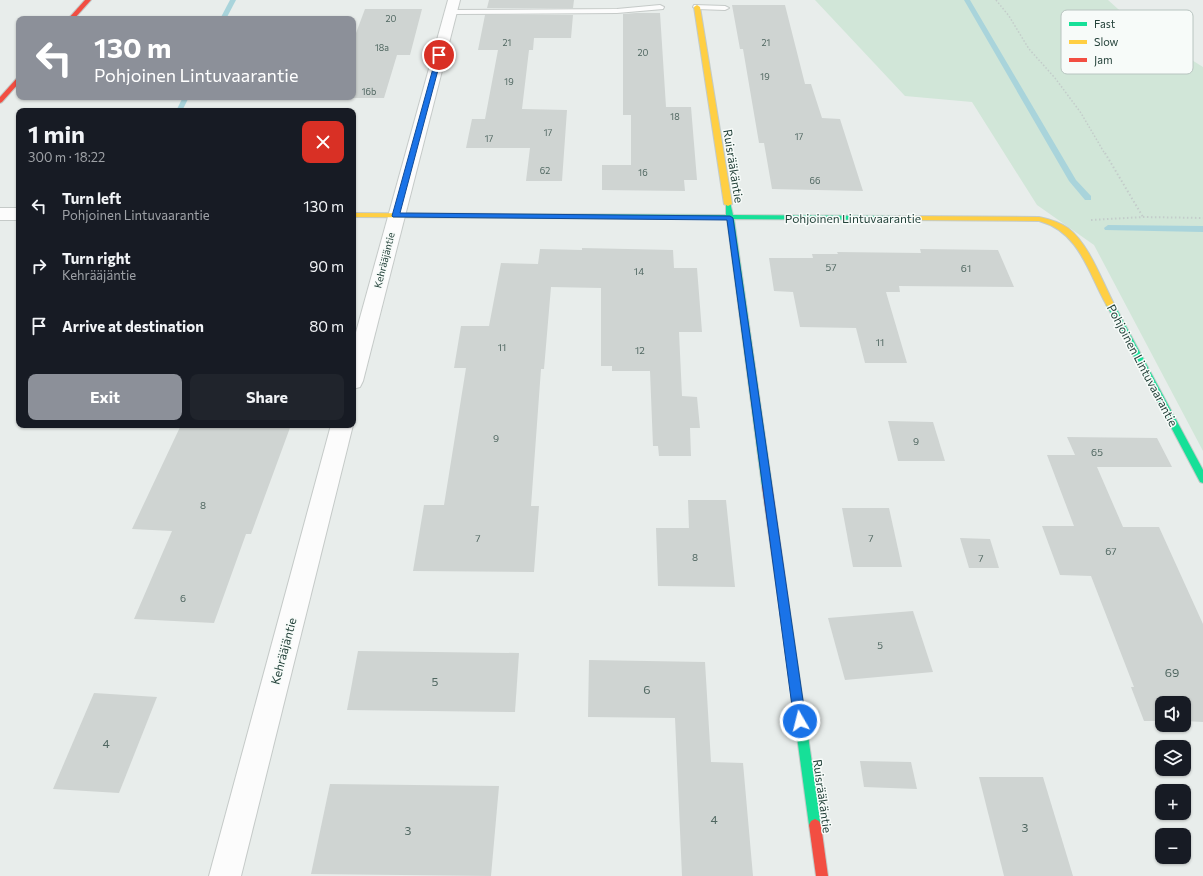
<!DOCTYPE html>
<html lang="en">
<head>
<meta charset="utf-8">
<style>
  :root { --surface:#171b24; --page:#20242c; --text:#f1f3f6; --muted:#9ea1a6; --accent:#8c9099 }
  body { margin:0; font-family:Commissioner,sans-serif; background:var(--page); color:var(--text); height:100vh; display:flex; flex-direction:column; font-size:15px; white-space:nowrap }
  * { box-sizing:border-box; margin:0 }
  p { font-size:13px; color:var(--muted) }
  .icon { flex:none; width:22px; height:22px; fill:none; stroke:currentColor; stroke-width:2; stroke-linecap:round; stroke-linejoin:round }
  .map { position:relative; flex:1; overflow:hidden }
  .drawer { position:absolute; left:16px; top:108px; width:340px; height:320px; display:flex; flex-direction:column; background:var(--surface); border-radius:8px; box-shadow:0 1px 3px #0004 }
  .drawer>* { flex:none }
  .top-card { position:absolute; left:16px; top:16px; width:340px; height:84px; border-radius:8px; box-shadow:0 1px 3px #0004; background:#8c9099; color:#fff; overflow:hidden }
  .buttons { position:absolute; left:1155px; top:696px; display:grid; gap:8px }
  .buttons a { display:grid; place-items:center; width:36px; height:36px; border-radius:8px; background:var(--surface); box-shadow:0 1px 3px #0004; font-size:20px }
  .pin { position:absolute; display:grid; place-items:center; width:34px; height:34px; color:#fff; margin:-17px; border:2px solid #fff; border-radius:50%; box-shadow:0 1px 4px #0007 }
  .me { position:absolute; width:44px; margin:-22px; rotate:352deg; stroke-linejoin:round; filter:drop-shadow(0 0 3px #0008) }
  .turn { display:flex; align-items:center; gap:14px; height:84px; padding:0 12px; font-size:18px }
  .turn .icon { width:52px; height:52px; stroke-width:2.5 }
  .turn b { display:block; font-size:28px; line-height:34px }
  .round { display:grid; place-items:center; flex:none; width:42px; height:42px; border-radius:8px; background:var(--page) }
  .overview { display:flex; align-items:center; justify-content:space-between; height:68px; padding:0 12px }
  h1 { font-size:24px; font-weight:700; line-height:30px }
  .action { display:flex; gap:8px; margin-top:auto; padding:8px 12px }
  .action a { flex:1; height:46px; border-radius:8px; background:var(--accent); color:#fff; font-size:16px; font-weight:700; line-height:46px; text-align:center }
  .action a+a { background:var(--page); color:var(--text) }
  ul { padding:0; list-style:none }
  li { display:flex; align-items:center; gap:12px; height:60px; padding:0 12px }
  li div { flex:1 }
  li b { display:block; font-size:15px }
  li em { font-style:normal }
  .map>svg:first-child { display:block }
  .green { fill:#d1e6d8 }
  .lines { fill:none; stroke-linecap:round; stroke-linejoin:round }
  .stream { fill:#a9d4db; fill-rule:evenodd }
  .building { fill:#cfd4d2 }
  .lane-casing { stroke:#c5cac8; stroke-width:2 }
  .street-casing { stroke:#c5cac8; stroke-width:2 }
  .fast-casing { stroke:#c3cbc8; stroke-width:2 }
  .slow-casing { stroke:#c3cbc8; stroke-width:2 }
  .jam-casing { stroke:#c3cbc8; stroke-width:2 }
  .path-far1 { stroke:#c3ccca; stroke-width:1.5; stroke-dasharray:1.5 2; stroke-linecap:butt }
  .path { stroke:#c3ccca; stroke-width:2; stroke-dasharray:1.5 2.5; stroke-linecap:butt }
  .lane { fill:#fcfcfc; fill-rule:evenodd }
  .street { fill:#fcfcfc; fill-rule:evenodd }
  .fast { fill:#16e098; fill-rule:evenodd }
  .slow { fill:#ffcf43; fill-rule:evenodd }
  .jam { fill:#f24e42; fill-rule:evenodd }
  .route { fill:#1a73e8; stroke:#114b97 }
  .labels { text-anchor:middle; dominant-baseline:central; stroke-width:3; stroke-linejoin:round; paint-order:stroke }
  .far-number-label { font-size:9px; fill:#506761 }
  .far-street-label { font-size:10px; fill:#24423a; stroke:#f7fbf9 }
  .number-label { font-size:10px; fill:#506761 }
  .street-label { font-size:12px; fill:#24423a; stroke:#f7fbf9 }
  .near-number-label { font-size:12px; fill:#506761 }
  .key { fill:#f7fbf9; stroke:#b8c4c0; stroke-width:1 }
  .key-label { font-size:11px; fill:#24423a }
</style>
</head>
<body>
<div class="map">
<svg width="1203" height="876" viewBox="0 0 1203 876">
  <rect width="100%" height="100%" fill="#e8edeb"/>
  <!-- green -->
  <polygon class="green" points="815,0 1108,0 1137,26 1203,67 1203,451 1094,245 1037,205 972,102 905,96"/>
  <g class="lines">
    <!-- stream -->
    <g class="stream">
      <polygon points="230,0 236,0 226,19 220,19"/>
      <polygon points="964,0 970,0 1076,180 1091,196 1091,200 1085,200 1069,181"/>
      <polygon points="183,97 189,97 182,111 176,111"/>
      <polygon points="1108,225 1203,226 1203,232 1105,230 1104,228"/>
    </g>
  </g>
  <!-- building -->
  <g class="building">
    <polygon points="489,0 574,0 573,8 487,8"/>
    <polygon points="732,5 785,5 805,84 811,84 822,118 840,119 863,191 772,189 764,143 759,143 743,49 740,49"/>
    <polygon points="365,9 422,9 410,55 397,55 384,98 353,98 353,41"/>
    <polygon points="636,13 660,13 666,107 691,107 697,180 684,180 685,191 602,190 602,165 631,165 631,115 623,115 623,14"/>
    <polygon points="485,15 573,15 571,38 534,38 533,50 529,50 522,109 567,110 562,181 526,181 530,148 466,148 472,119 485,119 498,50 478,50"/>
    <polygon points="582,248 673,250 674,268 697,268 702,332 679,332 682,396 697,397 700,428 690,428 691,456 659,456 658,446 653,446 650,371 612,371 612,366 601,366 601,288 551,287 544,369 541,369 531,506 539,506 534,572 413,571 424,505 444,505 466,368 454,368 461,326 489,326 501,263 538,264 540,249 582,250"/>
    <polygon points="920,249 998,250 1014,287 899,286 900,292 886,292 907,363 865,363 856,328 800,327 793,292 774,291 769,258 813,258 812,254 838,254 837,252 921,253"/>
    <polygon points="888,421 933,422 945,461 898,461"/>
    <polygon points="181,425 291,425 251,534 246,534 214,623 134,619 172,531 132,529"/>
    <polygon points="1067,437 1157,438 1172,467 1097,467 1123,527 1159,527 1203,624 1203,722 1184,721 1184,703 1162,703 1162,721 1144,721 1131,687 1134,687 1091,576 1060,575 1042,526 1074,526 1047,455 1075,455"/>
    <polygon points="688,500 726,500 735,587 658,586 656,528 689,528"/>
    <polygon points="842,508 889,508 902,567 853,567"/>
    <polygon points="960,538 990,539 999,568 969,568"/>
    <polygon points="913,611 933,672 845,680 828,618"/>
    <polygon points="358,651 519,653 515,712 347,710"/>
    <polygon points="589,660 705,662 711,762 743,763 753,876 682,876 675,718 588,717"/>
    <polygon points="94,693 157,697 119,793 53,789"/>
    <polygon points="860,761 911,762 917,789 864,787"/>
    <polygon points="979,777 1043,777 1073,876 1004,876"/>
    <polygon points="330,784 499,786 491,876 311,874"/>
  </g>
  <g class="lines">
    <defs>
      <g id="lane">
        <polygon points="660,5 664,7 663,9 617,13 451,14 447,12 451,10 617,9"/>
        <polygon points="694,5 725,6 729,8 725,10 697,9 693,7"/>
      </g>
      <g id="street">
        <polygon points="448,0 460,0 363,381 360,387 353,389 353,343"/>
        <rect x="0" y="208" width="19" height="12"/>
        <polygon points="331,425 353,425 241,876 209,876"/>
      </g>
      <g id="fast">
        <polygon points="726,202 730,202 733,215 902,216 906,218 902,220 734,219 772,486 770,489 767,490 764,489 762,486 727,219 506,218 502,216 506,214 726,215"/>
        <polygon points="1110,301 1114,304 1203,470 1203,483 1200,482 1106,304"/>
        <polygon points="785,607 789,608 790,612 821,825 819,829 815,831 811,829 809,825 780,612 781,608"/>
      </g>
      <g id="slow">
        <polygon points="697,5 700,7 732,204 728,206 724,204 694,7"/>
        <polygon points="353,213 506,214 510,216 506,218 353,217"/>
        <path d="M899,216L1039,217C1049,219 1059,222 1068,228C1089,244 1102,281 1114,304L1113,306H1107C1088,273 1080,232 1039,221L902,220L898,218Z"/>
      </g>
      <g id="jam">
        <polygon points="85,0 91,0 74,19 68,19"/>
        <polygon points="19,77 19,83 2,102 0,103 0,97 17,78"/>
        <polygon points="767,482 770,483 772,486 790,612 789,616 785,617 781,616 780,612 762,486 764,483"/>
        <polygon points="815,819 819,821 821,825 828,876 816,876 809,825 811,821"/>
      </g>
    </defs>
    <!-- lane casing -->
    <use href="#lane" class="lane-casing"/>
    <!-- street casing -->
    <use href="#street" class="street-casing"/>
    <!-- fast casing -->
    <use href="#fast" class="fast-casing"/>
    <!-- slow casing -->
    <use href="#slow" class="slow-casing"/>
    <!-- jam casing -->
    <use href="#jam" class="jam-casing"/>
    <!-- path-far1 -->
    <polyline class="path-far1" points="996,0 1009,16 1029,49 1055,78 1081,113 1105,154"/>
    <!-- path -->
    <g class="path">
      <polyline points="1105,153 1143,217"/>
      <polyline points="1091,220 1143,217 1203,218"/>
    </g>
    <!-- lane -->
    <use href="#lane" class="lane"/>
    <!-- street -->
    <use href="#street" class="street"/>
    <!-- fast -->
    <use href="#fast" class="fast"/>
    <!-- slow -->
    <use href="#slow" class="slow"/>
    <!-- jam -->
    <use href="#jam" class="jam"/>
  </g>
  <!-- route -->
  <polygon class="route" points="437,54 442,55 400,213 730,216 733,218 806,721 804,725 800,727 796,725 794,721 727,220 393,217 392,216"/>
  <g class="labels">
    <!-- far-number labels -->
    <g class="far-number-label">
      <text x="391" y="18">20</text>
      <text x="507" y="42">21</text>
      <text x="766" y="42">21</text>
      <text x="382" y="47">18a</text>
      <text x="643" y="52">20</text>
      <text x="765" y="76">19</text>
      <text x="509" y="81">19</text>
      <text x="369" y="91">16b</text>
      <text x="675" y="116">18</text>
      <text x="548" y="132">17</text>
      <text x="799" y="136">17</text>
      <text x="489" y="138">17</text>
      <text x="545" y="170">62</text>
      <text x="643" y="172">16</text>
      <text x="815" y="180">66</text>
    </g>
    <!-- far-street labels -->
    <g class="far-street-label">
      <text transform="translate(384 260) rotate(-76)">Kehrääjäntie</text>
    </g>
    <!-- number labels -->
    <g class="number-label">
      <text x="831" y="267">57</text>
      <text x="966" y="268">61</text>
      <text x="639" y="271">14</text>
      <text x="880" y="342">11</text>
      <text x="502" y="347">11</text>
      <text x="640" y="350">12</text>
      <text x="496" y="438">9</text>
      <text x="916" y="441">9</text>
      <text x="1097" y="452">65</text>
      <text x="203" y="505">8</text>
      <text x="478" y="538">7</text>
      <text x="871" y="538">7</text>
      <text x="1111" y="551">67</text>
      <text x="695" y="557">8</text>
      <text x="981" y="558">7</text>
      <text x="183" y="598">6</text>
      <text x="880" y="645">5</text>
    </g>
    <!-- street labels -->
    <g class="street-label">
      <text transform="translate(734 166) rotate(81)">Ruisrääkäntie</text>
      <text x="853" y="218">Pohjoinen Lintuvaarantie</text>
      <text transform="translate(1143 365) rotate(62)">Pohjoinen Lintuvaarantie</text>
      <text transform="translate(283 651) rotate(-75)">Kehrääjäntie</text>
      <text transform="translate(823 796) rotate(82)">Ruisrääkäntie</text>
    </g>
    <!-- near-number labels -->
    <g class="near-number-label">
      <text x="1172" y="672">69</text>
      <text x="435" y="681">5</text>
      <text x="647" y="689">6</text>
      <text x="106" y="743">4</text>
      <text x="714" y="819">4</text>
      <text x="1025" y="827">3</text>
      <text x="408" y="830">3</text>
    </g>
  </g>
  <!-- legend -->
  <rect x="1061" y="10" width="132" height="64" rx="6" class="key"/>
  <rect x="1069" y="22" width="18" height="4" fill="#16e098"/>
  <rect x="1069" y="40" width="18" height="4" fill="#ffcf43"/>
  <rect x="1069" y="58" width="18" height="4" fill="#f24e42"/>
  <g class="key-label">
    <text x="1094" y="28">Fast</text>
    <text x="1094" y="46">Slow</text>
    <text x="1094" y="64">Jam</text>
  </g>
</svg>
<div class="buttons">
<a><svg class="icon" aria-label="sound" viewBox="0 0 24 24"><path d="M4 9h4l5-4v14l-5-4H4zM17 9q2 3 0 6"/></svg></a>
<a><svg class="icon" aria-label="layers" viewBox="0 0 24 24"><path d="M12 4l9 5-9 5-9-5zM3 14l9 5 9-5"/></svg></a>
<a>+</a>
<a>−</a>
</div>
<div class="pin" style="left:439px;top:55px;background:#d93025"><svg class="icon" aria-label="arrive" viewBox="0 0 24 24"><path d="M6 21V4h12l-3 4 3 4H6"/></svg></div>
<svg class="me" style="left:800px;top:721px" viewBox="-20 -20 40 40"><circle r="17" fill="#1a73e8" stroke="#fff" stroke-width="3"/><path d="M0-11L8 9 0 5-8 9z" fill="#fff"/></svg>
<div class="top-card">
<div class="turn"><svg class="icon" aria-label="left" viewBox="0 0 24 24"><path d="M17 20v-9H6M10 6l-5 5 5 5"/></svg><div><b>130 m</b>Pohjoinen Lintuvaarantie</div></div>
</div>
<section class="drawer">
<div class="overview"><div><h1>1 min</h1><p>300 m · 18:22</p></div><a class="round" style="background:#d93025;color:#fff"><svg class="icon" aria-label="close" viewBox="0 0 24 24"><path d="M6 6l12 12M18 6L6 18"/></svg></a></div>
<ul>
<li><svg class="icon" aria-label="left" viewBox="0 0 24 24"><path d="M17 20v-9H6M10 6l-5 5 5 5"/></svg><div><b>Turn left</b><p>Pohjoinen Lintuvaarantie</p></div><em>130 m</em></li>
<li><svg class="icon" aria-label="right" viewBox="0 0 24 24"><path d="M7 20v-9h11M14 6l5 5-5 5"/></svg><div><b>Turn right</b><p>Kehrääjäntie</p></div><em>90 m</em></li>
<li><svg class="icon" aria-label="arrive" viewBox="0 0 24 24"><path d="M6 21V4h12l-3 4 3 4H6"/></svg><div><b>Arrive at destination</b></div><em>80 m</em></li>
</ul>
<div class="action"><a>Exit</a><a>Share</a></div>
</section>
</div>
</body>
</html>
